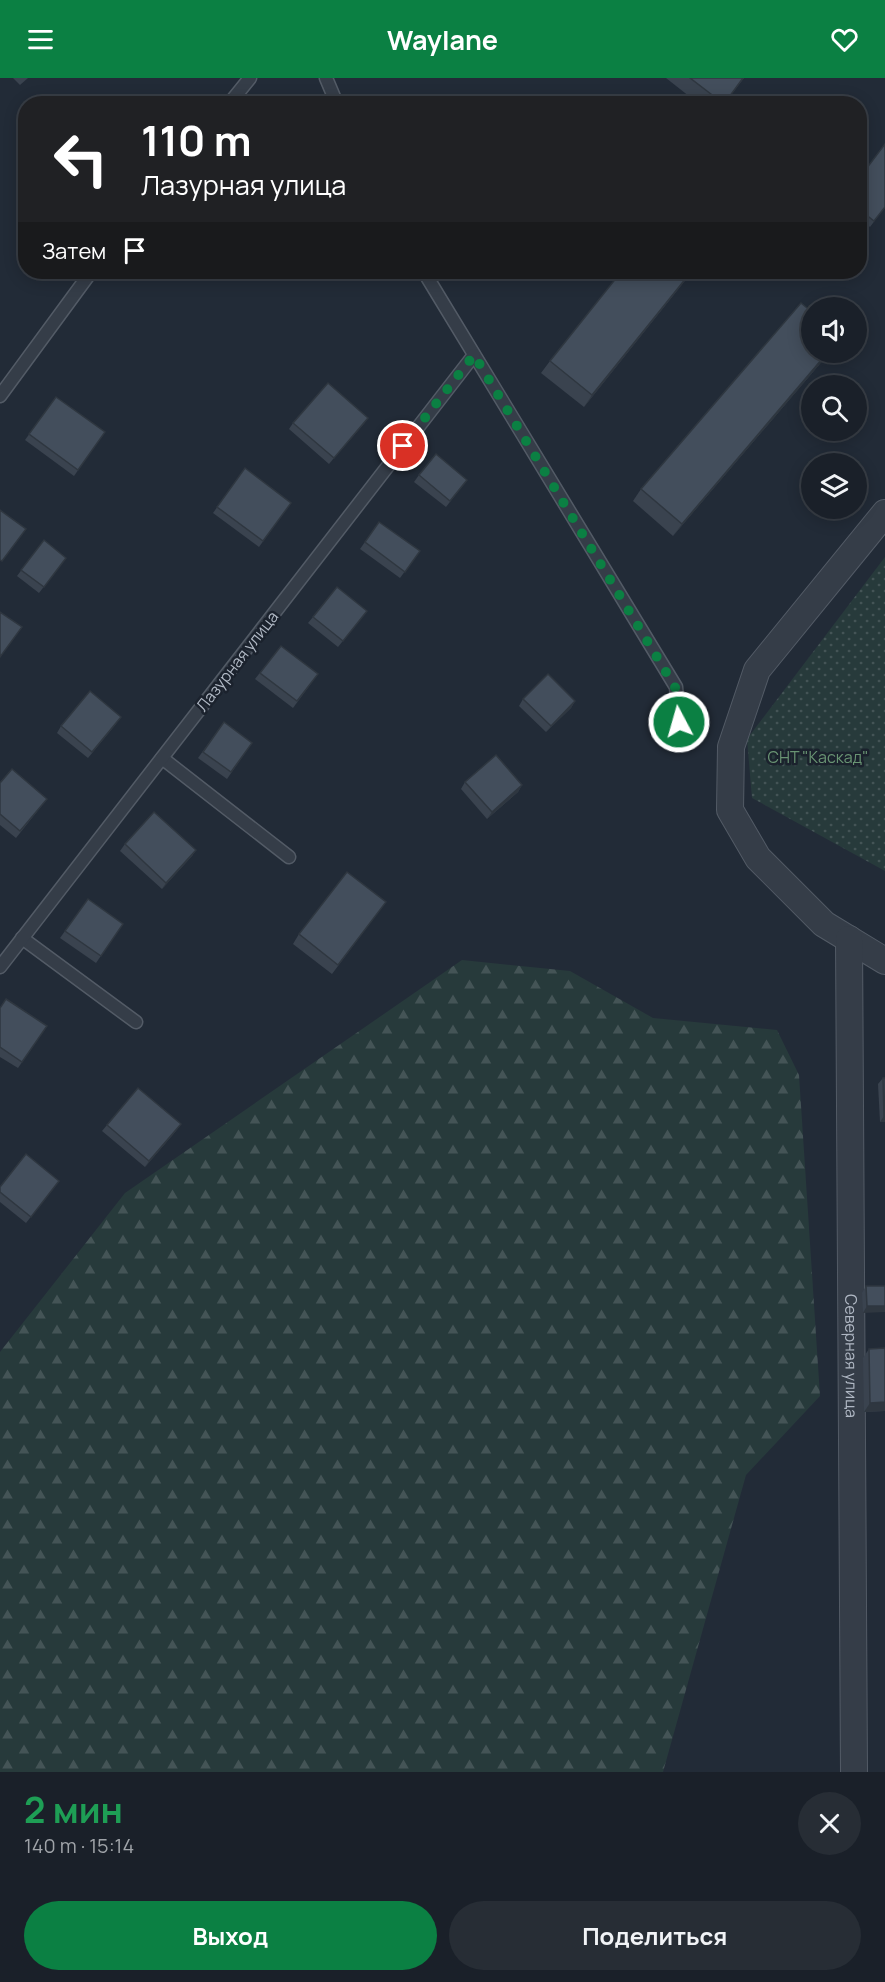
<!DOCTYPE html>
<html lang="ru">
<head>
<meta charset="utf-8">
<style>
  :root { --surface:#1a2029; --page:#272d35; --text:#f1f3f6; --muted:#9fa3a8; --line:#383e46; --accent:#0b8043 }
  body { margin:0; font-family:Manrope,sans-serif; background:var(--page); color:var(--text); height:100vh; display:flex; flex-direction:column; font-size:22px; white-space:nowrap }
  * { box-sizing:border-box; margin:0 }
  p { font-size:20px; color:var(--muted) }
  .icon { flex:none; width:33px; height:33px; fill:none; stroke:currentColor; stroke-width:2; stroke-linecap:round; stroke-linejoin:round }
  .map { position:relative; height:1694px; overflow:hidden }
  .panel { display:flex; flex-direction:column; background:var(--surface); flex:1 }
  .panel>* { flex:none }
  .top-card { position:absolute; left:18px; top:18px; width:849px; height:183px; border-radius:24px; box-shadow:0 3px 15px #0003,0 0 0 2px var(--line); background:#202124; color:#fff; overflow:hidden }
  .tools { position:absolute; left:801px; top:219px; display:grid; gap:12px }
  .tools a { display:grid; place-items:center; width:66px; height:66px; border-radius:50%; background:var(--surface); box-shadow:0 3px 15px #0003,0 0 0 2px var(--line); font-size:30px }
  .pin { position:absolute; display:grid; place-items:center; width:51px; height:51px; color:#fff; margin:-26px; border:3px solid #fff; border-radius:50%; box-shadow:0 2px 6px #0007 }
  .me { position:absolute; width:66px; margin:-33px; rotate:354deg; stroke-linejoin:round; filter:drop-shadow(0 0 4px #0008) }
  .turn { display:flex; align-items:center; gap:21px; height:126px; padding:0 24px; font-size:27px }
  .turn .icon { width:78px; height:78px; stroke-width:2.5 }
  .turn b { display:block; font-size:42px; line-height:51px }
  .then { display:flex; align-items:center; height:57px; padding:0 24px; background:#0003; gap:12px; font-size:22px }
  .round { display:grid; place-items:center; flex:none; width:63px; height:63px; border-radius:32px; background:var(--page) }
  .overview { display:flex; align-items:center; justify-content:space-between; height:102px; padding:0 24px }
  h1 { font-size:36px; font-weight:700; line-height:45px; color:#1e9e55 }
  .action { display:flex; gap:12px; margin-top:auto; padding:12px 24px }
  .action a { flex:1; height:69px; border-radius:36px; background:var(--accent); color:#fff; font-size:24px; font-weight:700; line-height:69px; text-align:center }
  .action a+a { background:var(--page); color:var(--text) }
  header { display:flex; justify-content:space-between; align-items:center; height:78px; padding:0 24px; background:var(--accent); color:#fff; font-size:27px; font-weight:700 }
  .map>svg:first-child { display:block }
  .forest { fill:url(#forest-firs) }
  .garden { fill:url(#garden-dots) }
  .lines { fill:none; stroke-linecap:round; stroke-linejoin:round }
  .service-casing { stroke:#535b66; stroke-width:15 }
  .minor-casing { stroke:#535b66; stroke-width:28 }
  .service { stroke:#353d48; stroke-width:12 }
  .minor { stroke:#353d48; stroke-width:26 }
  .wall { fill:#3a434f }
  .shaded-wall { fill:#2f3740 }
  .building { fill:#434e5c; stroke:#2f3740; stroke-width:1.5 }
  .route { stroke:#0b8043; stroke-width:10; stroke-dasharray:0 18 }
  .labels { text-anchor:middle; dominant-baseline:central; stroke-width:5; stroke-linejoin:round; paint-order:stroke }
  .street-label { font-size:16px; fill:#b0b8c4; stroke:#1b222d }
  .park-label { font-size:16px; fill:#699473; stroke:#1b222d }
</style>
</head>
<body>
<header><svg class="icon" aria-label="menu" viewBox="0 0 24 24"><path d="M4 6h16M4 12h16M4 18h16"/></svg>Waylane<svg class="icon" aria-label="heart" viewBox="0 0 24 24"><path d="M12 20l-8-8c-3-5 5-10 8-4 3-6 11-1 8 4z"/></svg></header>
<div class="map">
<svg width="885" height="1694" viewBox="0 0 885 1694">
  <defs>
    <pattern id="forest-firs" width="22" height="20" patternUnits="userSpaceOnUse" patternTransform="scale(1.5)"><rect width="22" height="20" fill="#273a3b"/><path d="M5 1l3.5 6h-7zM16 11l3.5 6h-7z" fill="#445456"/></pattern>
    <pattern id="garden-dots" width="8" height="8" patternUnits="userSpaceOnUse" patternTransform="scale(1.5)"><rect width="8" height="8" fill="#273a3b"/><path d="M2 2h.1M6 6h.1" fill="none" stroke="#445456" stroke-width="1.8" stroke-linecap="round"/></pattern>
  </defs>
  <rect width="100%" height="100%" fill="#222b37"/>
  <!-- forest -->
  <polygon class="forest" points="462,882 570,893 653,940 777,952 799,997 820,1318 746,1397 663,1694 0,1694 0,1274 125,1115"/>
  <!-- garden -->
  <polygon class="garden" points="885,479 885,793 752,720 747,661"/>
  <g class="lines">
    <defs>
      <g id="service">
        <polyline points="326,0 337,26"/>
        <polyline points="229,26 250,0"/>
        <polyline points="424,194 676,609 679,644 698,642"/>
        <polyline points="0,318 91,194"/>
        <polyline points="162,680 289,779"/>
        <polyline points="22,860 136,944"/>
        <polyline points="0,889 474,277"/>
      </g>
      <g id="minor">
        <polyline points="885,435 757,592 731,669 730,732 758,780 824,846 885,883"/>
        <path id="s1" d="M849,861L854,1694"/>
      </g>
    </defs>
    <!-- service casing -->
    <use href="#service" class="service-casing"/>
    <!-- minor casing -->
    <use href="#minor" class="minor-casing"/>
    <!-- service -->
    <use href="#service" class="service"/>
    <!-- minor -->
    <use href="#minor" class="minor"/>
  </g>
  <!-- wall -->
  <g class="wall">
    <polygon points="13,0 28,0 20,7"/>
    <polygon points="666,0 744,0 724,26 699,26"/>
    <polygon points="860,99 885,129 870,149 860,141"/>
    <polygon points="621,194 692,194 584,329 541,295 550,283"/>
    <polygon points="812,274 830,274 673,458 633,423 641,411"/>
    <polygon points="56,319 105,354 74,398 25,362"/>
    <polygon points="368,340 329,386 289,351 293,345"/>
    <polygon points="245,390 291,425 259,469 213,435"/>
    <polygon points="419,397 467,402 446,429 414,404"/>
    <polygon points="379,444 420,473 400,500 360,471"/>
    <polygon points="44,462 66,480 39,515 17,498"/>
    <polygon points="367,533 338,569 308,545 313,539"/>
    <polygon points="281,568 318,596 293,630 255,601"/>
    <polygon points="523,621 575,623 571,630 546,654 519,628"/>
    <polygon points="224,644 252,665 227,701 198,680"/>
    <polygon points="116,646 88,680 57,655 61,648"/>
    <polygon points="465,704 522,707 518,714 487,741 461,711"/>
    <polygon points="0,705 47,721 16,760 0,747"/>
    <polygon points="125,766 196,772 192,778 162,811 120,773"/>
    <polygon points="88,821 123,846 96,885 60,860"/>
    <polygon points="386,824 332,896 293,866 299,856"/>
    <polygon points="0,929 47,948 18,990 0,979"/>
    <polygon points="883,1000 885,1044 880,1044 878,1006"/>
    <polygon points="107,1047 176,1053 145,1089 102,1053"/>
    <polygon points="59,1103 26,1145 0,1124 0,1109"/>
    <polygon points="866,1208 885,1208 863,1235 862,1215"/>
    <polygon points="869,1271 885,1333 864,1334 863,1280"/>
  </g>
  <!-- shaded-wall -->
  <g class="shaded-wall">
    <polygon points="691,194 692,194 584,329 592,317"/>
    <polygon points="828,274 830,274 673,458 682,446"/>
    <polygon points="368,340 364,346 329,386 334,380"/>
    <polygon points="575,623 571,630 546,654 551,648"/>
    <polygon points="522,707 518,714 487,741 492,734"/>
    <polygon points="196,772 192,778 162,811 166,805"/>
    <polygon points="884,1038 885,1038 885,1044 880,1044"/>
    <polygon points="181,1046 176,1053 145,1089 149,1083"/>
    <polygon points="867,1228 885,1228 885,1234 863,1235"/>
    <polygon points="885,1324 885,1333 864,1334 870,1325"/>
  </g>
  <!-- building -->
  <g class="building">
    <polygon points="690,0 743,0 724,26"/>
    <polygon points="885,66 885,129 874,143 860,132 860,99"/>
    <polygon points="621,194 691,194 592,317 550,283"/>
    <polygon points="801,225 812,234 812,274 828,274 682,446 641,411"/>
    <polygon points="328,305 368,340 334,380 293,345"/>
    <polygon points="56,319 105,354 78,392 29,356"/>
    <polygon points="436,376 467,402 450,423 419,397"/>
    <polygon points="245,390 291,425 263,463 217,429"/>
    <polygon points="0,432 26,451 2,483 0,482"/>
    <polygon points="379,444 420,473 405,494 365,464"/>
    <polygon points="44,462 66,480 44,509 21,492"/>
    <polygon points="337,509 367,533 343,563 313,539"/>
    <polygon points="0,534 22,549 0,579"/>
    <polygon points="281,568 318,596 297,623 260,595"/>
    <polygon points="548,596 575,623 551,648 523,621"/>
    <polygon points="90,613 121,639 92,674 61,648"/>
    <polygon points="224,644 252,665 231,694 203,674"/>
    <polygon points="496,677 522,707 492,734 465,704"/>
    <polygon points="12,691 47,721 20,753 0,736 0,705"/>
    <polygon points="154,734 196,772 166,805 125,766"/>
    <polygon points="347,794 386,824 338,887 299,856"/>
    <polygon points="88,821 123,846 101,878 65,853"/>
    <polygon points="6,921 47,948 22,984 0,969 0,930"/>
    <polygon points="883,1000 885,1000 885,1038 884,1038"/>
    <polygon points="138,1010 181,1046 149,1083 107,1047"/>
    <polygon points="26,1076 59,1103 31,1139 0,1114 0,1109"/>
    <polygon points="866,1208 885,1208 885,1228 867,1228"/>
    <polygon points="885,1270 885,1324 870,1325 869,1271"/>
  </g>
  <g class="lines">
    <!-- route -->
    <polyline class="route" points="403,368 474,277 675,609 679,644"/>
  </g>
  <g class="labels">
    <!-- street labels -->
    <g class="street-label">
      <text transform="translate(237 583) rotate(-52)">Лазурная улица</text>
      <text stroke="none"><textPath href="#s1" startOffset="417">Северная улица</textPath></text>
    </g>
    <!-- park labels -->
    <g class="park-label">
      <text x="818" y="679">СНТ "Каскад"</text>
    </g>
  </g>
</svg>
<div class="tools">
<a><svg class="icon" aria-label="sound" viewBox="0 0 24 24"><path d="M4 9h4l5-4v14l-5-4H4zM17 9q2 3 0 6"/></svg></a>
<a><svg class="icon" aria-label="search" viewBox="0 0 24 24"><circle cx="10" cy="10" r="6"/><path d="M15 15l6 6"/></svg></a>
<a><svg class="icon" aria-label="layers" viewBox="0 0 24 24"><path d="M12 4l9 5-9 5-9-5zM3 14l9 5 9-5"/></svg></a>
</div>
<div class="pin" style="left:403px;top:368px;background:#d93025"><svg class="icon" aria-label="arrive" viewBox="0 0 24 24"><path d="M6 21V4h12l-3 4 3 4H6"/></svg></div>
<svg class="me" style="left:679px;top:644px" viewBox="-20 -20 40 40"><circle r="17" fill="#0b8043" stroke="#fff" stroke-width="3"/><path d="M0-11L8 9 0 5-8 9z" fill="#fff"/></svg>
<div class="top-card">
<div class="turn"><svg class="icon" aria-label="left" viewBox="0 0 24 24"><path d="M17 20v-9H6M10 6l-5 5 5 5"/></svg><div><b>110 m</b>Лазурная улица</div></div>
<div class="then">Затем<svg class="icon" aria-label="arrive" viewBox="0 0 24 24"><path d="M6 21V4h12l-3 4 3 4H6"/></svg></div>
</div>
</div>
<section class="panel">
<div class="overview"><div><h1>2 мин</h1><p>140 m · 15:14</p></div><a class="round"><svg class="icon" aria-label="close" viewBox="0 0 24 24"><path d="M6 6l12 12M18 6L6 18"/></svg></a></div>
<div class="action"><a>Выход</a><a>Поделиться</a></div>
</section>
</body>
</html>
